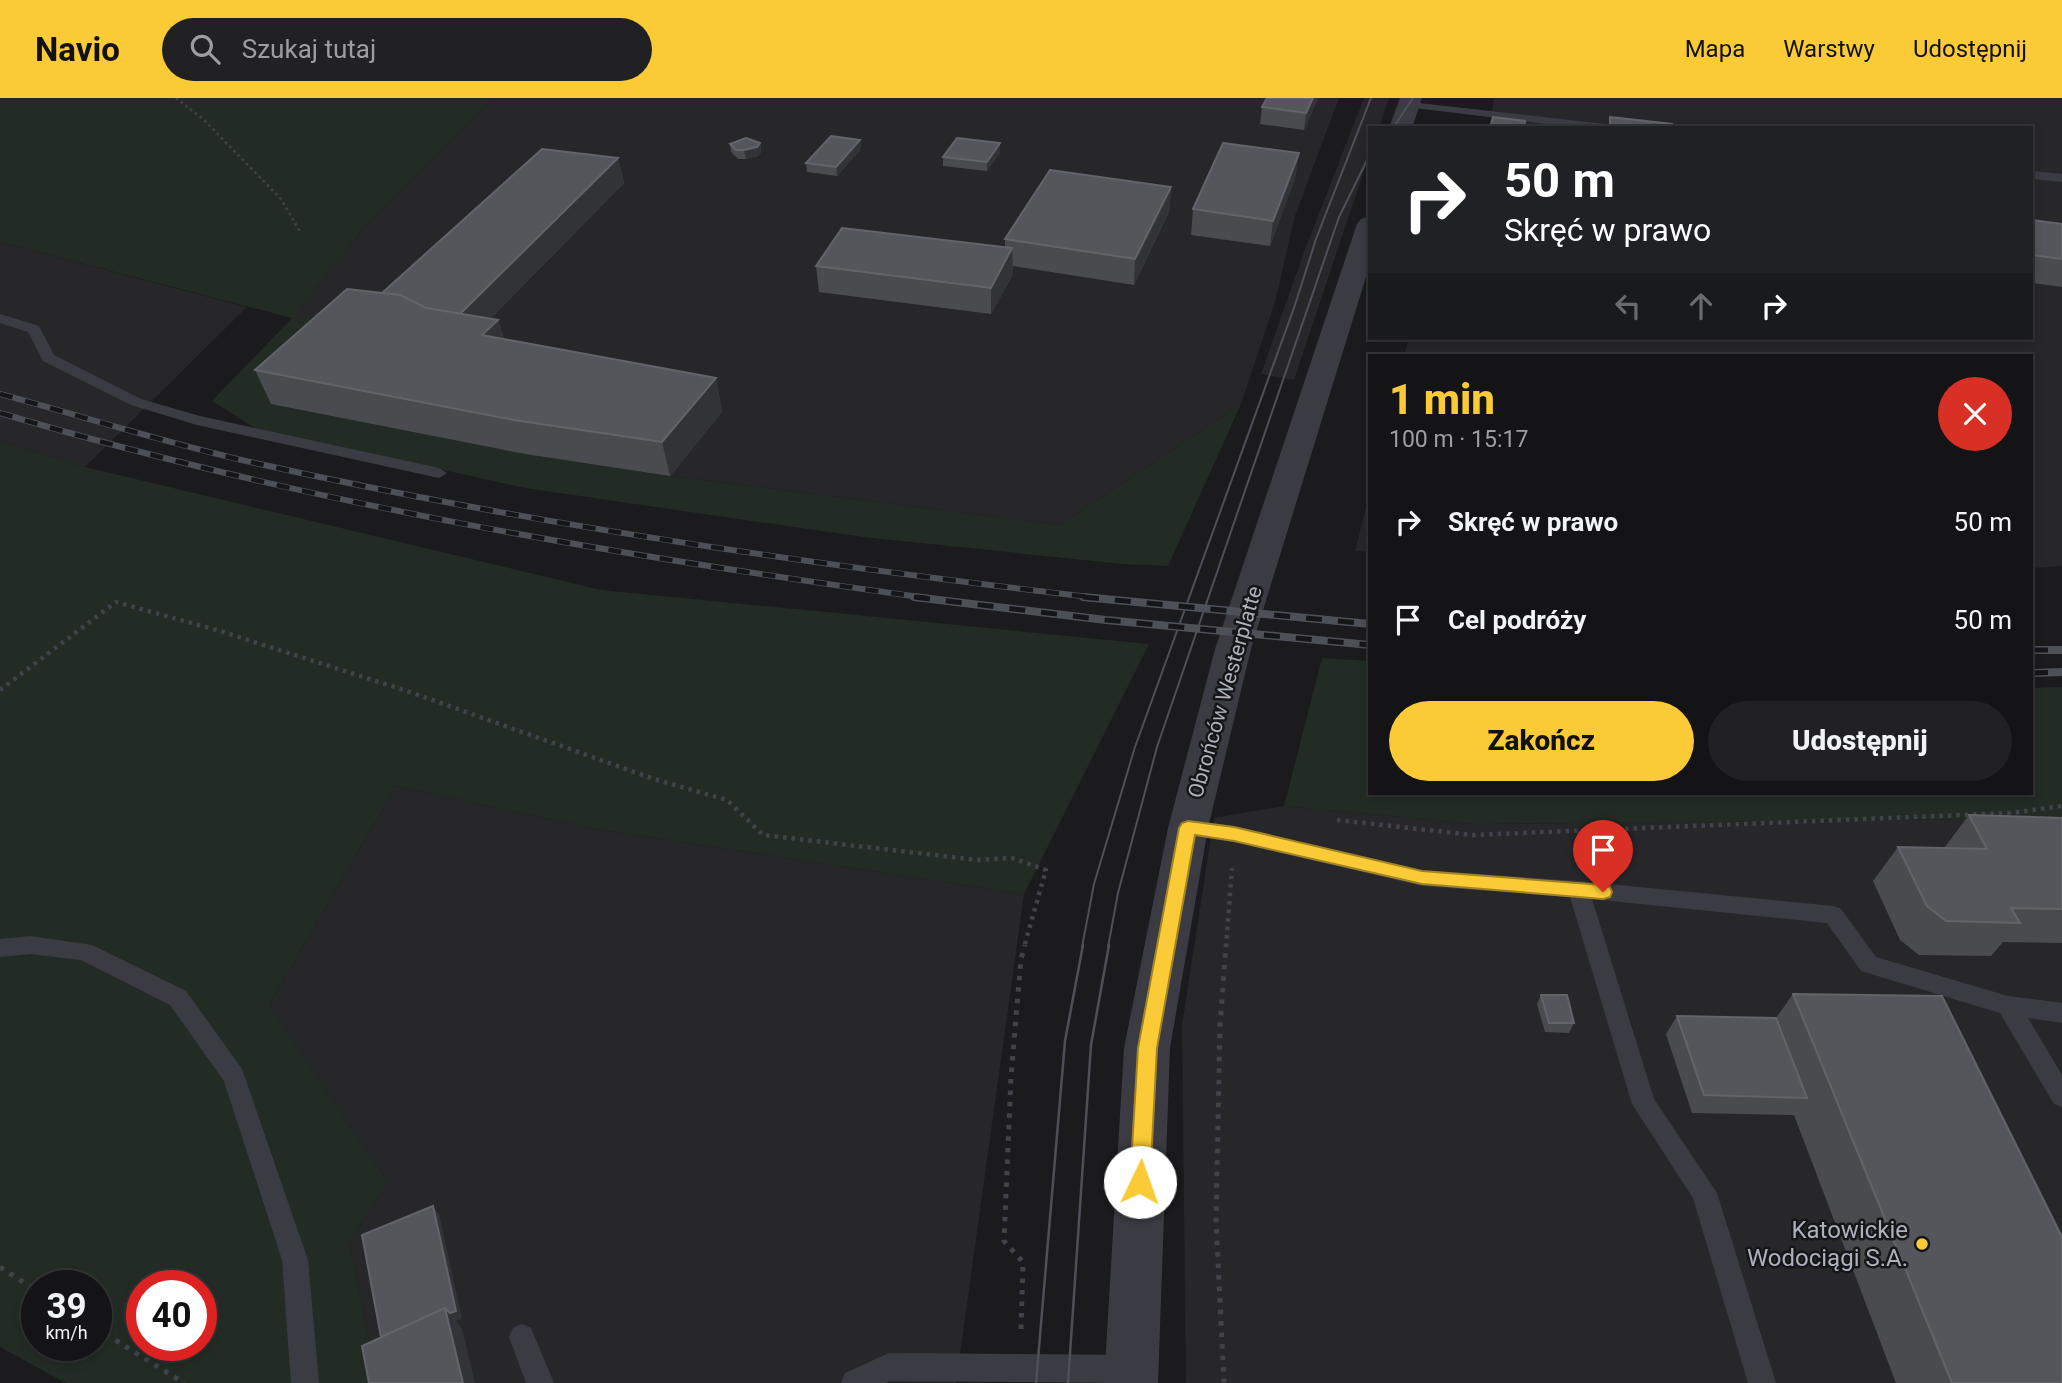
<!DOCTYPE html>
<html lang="pl">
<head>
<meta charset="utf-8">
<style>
  :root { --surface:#141416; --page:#212123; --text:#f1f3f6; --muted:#9d9ea1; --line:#333335; --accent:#facb36 }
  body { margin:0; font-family:Roboto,sans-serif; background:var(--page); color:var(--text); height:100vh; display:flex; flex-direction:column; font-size:26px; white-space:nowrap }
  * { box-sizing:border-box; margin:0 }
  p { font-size:23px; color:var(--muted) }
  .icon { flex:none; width:38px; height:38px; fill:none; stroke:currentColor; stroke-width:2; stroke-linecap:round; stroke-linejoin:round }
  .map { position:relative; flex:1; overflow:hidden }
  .panel { position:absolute; left:1368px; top:256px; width:665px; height:441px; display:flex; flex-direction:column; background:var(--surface); border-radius:0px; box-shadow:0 4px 10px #0003,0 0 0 2px var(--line) }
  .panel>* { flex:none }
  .hud { position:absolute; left:1368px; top:28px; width:665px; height:214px; border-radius:0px; box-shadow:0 4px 10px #0003,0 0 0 2px var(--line); background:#202124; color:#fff; overflow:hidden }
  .speed { position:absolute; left:21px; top:1172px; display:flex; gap:14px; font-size:35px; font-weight:700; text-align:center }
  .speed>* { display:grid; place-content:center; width:91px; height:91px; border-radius:50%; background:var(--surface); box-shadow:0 4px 10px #0003,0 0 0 2px var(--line); line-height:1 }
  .speed small { font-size:18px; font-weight:400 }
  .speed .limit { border:10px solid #d22; background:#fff; color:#111 }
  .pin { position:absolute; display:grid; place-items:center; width:60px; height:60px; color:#fff; margin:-72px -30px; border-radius:50% 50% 50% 0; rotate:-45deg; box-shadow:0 0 7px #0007 }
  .pin .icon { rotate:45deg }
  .me { position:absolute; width:77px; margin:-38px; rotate:3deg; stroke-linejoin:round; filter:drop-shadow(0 0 5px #0008) }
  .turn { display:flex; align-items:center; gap:24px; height:147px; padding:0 21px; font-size:32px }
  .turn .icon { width:91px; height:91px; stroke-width:2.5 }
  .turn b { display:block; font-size:49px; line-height:60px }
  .lanes { display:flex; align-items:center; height:66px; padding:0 21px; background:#0003; justify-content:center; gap:35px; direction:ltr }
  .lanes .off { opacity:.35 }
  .round { display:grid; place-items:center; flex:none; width:74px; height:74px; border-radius:37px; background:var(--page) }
  .summary { display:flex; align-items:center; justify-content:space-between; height:119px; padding:0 21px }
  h1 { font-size:42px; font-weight:800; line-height:52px; color:var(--accent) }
  .action { display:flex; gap:14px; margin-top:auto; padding:14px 21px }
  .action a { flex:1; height:80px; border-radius:42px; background:var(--accent); color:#111; font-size:28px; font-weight:800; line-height:80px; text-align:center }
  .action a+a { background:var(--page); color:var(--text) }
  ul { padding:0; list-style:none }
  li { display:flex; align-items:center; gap:21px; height:98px; padding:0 21px }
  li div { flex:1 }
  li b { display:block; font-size:26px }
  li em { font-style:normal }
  header { display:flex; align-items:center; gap:42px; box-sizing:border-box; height:98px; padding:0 35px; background:var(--accent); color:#111 }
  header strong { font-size:33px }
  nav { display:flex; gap:38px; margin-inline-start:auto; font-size:24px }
  .search { width:490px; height:63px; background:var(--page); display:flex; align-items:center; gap:18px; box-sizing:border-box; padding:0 24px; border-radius:38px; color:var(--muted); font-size:26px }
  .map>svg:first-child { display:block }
  .built { fill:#27272a }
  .green { fill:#222c24; fill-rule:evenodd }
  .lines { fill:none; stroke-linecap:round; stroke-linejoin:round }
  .path-far2 { stroke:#41434a; stroke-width:2.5; stroke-dasharray:2.5 3.5; stroke-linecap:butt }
  .path-far1 { stroke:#41434a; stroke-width:4.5; stroke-dasharray:3.5 5; stroke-linecap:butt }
  .path { stroke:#41434a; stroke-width:5; stroke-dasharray:4.5 7; stroke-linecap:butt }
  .service { fill:#3b3c43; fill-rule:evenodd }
  .tertiary { fill:#3b3c43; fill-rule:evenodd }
  .tram-far1 { stroke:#4e5058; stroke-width:2 }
  .tram { stroke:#4e5058; stroke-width:2.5 }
  .rail-far1-casing { stroke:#4e5058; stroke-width:6 }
  .rail-casing { stroke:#4e5058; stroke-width:8 }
  .rail-far1 { stroke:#161618; stroke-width:4.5; stroke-dasharray:13; stroke-linecap:butt }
  .rail { stroke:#161618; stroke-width:5; stroke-dasharray:16; stroke-linecap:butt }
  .wall { fill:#494b4f }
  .shaded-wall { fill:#323336 }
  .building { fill:#54565b; stroke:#62646a; stroke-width:2 }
  .route { fill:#facb36; stroke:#a28423; stroke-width:2 }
  .poi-dot { fill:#facb36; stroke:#161618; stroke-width:2.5 }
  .labels { text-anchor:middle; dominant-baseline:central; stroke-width:5; stroke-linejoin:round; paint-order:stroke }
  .street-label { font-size:21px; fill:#adb0bd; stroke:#161618 }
  .near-poi-label { font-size:24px; fill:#adb0bd; stroke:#161618; text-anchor:end }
</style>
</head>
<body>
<header>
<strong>Navio</strong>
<div class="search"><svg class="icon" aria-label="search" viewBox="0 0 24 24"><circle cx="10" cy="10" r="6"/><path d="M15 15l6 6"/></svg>Szukaj tutaj</div>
<nav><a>Mapa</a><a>Warstwy</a><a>Udostępnij</a></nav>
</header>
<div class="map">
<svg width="2062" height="1285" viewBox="0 0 2062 1285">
  <rect width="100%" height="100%" fill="#1b1b1d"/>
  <!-- built -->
  <g class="built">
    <polygon points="493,0 1339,0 1295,118 1275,204 1241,306 1060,427 670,378 525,356 359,224 292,220 364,129"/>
    <polygon points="1364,0 1389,0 1379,30 1370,30 1370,55 1294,282 1261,276 1304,154"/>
    <polygon points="1494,0 2062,0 2062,468 2032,470 2032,257 1404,257 1409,240 2032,240 2032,30 1490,30"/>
    <polygon points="0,144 247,209 85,369 0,343"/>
    <polygon points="1370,393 1370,454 1355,453"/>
    <polygon points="396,688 596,731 1024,796 956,1285 378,1285 349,1144 388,1085 269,907"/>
    <polygon points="1284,708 1476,726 2062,720 2062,1285 1186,1285 1182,927 1214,720"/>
  </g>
  <!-- green -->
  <g class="green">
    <polygon points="0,0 493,0 364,129 293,219 360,224 525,356 670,378 1060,427 1241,306 1168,468 1123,466 863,439 525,390 255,330 212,303 292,220 0,144"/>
    <path d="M0,343L85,369L601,492L1149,546L1024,796L596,731L396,688L269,907L388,1085L349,1144L378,1285H66L0,1249ZM37,1188H96V1248H37ZM142,1188H201V1248H142Z"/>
    <polygon points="1322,560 1370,563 1370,695 2032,695 2032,590 2062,589 2062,720 1476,726 1284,708"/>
  </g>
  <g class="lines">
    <!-- path-far2 -->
    <polyline class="path-far2" points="176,0 203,21 281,101 301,135"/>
    <!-- path-far1 -->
    <g class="path-far1">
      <polyline points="0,592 116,504 220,533 407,593 654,681 727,702 763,737 977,762 1012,760 1046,772 1024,849"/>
      <polyline points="1337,722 1473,737 2011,715 2062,708"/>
      <polyline points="1226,849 1232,770"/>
    </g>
    <!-- path -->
    <g class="path">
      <polyline points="0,1169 37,1193"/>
      <polyline points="96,1230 184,1285"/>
      <polyline points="1021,1231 1023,1164 1004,1143 1011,979 1021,861 1025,847"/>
      <polyline points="1224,1285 1216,1122 1220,928 1226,847"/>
    </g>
    <!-- service -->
    <g class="service">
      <polygon points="1410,4 1614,27 1620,30 1581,30 1406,9 1406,5"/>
      <polygon points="2032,73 2062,76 2062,84 2032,81"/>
      <polygon points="0,216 39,228 54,257 141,301 200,318 439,370 447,375 439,380 197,327 131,307 43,263 28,234 0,225"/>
      <polygon points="1188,722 1234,728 1422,772 1578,783 1833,808 1841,811 1876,859 2008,898 2062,905 2062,925 2028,920 2062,977 2062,1009 2054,1006 2000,915 1861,873 1827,825 1592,801 1654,1001 1717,1095 1776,1285 1748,1285 1693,1100 1632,1006 1570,799 1422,788 1234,744 1181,736 1178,730 1181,724"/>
      <polygon points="30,838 92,847 186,893 242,971 308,1162 319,1285 291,1285 282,1162 224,983 170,907 81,862 30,856 0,859 0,841"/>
      <polygon points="522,1226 531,1230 554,1285 526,1285 509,1239 513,1230"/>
      <polygon points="889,1255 1130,1257 1140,1261 1144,1271 1140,1281 1130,1285 890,1283 885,1285 841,1285 845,1275"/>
    </g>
    <!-- tertiary -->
    <g class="tertiary">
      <polygon points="1400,0 1422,0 1412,30 1389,30"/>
      <polygon points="1370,118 1370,166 1251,551 1208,730 1170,950 1158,1285 1104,1285 1124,950 1168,730 1215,551 1357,126 1361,121"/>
    </g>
    <!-- tram-far1 -->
    <g class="tram-far1">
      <polyline points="1393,30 1413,0"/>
      <polyline points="1082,849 1094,786 1135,649 1295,207 1316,141 1371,0"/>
      <polyline points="1108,849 1118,795 1157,649 1339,119 1370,56"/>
    </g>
    <!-- tram -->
    <g class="tram">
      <polyline points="1036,1285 1065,943 1083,847"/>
      <polyline points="1068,1285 1091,947 1109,847"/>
    </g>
    <defs>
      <g id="rail-far1">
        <path d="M0,296C85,319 169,346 255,365C533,427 816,467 1098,500"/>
        <path d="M0,315C303,405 614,457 927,500"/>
      </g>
      <g id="rail">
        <polyline points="914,499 1106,522 1370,547"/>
        <polyline points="1083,499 1370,526"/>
        <polyline points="2032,552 2062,552"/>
        <polyline points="2032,575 2062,574"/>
      </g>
    </defs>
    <!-- rail-far1 casing -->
    <use href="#rail-far1" class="rail-far1-casing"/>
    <!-- rail casing -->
    <use href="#rail" class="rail-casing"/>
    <!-- rail-far1 -->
    <use href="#rail-far1" class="rail-far1"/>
    <!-- rail -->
    <use href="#rail" class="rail"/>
  </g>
  <!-- wall -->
  <g class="wall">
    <polygon points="1267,0 1318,0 1304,32 1260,26 1262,9"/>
    <polygon points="860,42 861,51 837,78 807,74 806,65"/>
    <polygon points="760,45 761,54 758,58 746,61 738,61 731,54 730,46"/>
    <polygon points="1000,54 987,73 943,68 943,59"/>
    <polygon points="1299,55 1295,80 1270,148 1191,137 1193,111"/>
    <polygon points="618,60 624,85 490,221 498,222 504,241 716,280 722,314 670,378 525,356 271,306 255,272 382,195"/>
    <polygon points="1171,89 1169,114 1134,187 1013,168 1013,176 991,216 819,194 816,168 1005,149 1005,141"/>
    <polygon points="2032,122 2062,126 2062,189 2032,185"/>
    <polygon points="1969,717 2062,720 2062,845 2003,844 1991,858 1919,857 1900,842 1873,783 1898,749 1944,750"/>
    <polygon points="1793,896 2062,1285 1896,1285 1794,1017 1692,1015 1666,936 1677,918 1776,920"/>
    <polygon points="1541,897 1574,925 1569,935 1545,934 1537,906"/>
  </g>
  <!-- shaded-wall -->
  <g class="shaded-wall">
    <polygon points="1313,0 1318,0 1304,32 1306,15"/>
    <polygon points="860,42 861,51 837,78 836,69"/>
    <polygon points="760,45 761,54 758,58 746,61 744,52"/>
    <polygon points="1000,45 1000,54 987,73 987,64"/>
    <polygon points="1299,55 1295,80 1270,148 1273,123"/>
    <polygon points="618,60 624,85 463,248 454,221"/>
    <polygon points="1171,89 1169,114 1134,187 1135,161"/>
    <polygon points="1012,150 1013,176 991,216 991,190"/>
    <polygon points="498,222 508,255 482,237"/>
    <polygon points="716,280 722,314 670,378 662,344"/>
    <polygon points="433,1108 439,1116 462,1221 456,1223 462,1231 475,1285 463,1285 445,1210"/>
  </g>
  <!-- building -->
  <g class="building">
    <polygon points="1267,0 1313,0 1306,15 1262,9"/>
    <polygon points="1493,19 1525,23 1524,30 1490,30"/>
    <polygon points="1610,19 1672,26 1672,30 1610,30"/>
    <polygon points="831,38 860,42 836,69 806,65"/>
    <polygon points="746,40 760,45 757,49 744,52 736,52 730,46"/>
    <polygon points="957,40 1000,45 987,64 943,59"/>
    <polygon points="1223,45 1299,55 1273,123 1193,111"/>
    <polygon points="542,51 618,60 460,216 426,210 400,197 382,195"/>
    <polygon points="1050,72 1171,89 1135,161 1005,141"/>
    <polygon points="2032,122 2062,126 2062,161 2032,157"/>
    <polygon points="842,130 1012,150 991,190 816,168"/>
    <polygon points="347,191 400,197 426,210 498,222 482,237 716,280 662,344 514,322 255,272"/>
    <polygon points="1969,717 2062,720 2062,811 2011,810 2020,825 1946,823 1927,808 1898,749 1987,751"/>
    <polygon points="1793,896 1942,898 2062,1139 2062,1285 1952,1285"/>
    <polygon points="1541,897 1567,897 1574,925 1549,925"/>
    <polygon points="1677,918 1776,920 1807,1000 1704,997"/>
    <polygon points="433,1108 456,1213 450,1215 445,1210 381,1239 362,1137"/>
    <polygon points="445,1210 463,1285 369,1285 362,1248"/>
  </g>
  <!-- route -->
  <polygon class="route" points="1188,723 1234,729 1422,773 1603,787 1610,789 1612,794 1610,799 1603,801 1422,786 1234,743 1195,737 1157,950 1150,1084 1147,1091 1140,1093 1133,1091 1130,1084 1138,950 1179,730 1182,725"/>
  <!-- markers -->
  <circle class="poi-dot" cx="1922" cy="1146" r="7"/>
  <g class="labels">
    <!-- street labels -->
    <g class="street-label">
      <text transform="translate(1225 594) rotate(-74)">Obrońców Westerplatte</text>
    </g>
    <!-- near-poi labels -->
    <g class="near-poi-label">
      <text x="1908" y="1132">Katowickie<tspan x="1908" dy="28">Wodociągi S.A.</tspan></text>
    </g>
  </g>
</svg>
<div class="speed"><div>39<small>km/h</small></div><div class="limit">40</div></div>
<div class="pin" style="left:1603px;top:794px;background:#d93025"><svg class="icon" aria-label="arrive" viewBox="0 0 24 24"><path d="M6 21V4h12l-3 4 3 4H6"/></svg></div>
<svg class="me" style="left:1140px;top:1084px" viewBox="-20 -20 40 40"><circle r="19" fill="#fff"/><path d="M0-13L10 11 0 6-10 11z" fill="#facb36"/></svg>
<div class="hud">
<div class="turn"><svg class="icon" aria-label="right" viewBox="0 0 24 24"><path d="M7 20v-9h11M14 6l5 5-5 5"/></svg><div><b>50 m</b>Skręć w prawo</div></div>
<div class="lanes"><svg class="icon off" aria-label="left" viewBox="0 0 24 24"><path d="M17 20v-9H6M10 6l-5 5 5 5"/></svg><svg class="icon off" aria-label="ahead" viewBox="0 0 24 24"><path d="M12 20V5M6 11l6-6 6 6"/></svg><svg class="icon" aria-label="right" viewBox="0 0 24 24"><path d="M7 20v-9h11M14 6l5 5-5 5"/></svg></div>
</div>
<section class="panel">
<div class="summary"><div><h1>1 min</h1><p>100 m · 15:17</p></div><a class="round" style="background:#d93025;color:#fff"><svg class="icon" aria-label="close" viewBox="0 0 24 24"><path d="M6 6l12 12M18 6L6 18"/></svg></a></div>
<ul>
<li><svg class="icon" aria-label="right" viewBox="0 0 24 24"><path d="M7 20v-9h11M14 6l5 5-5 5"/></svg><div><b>Skręć w prawo</b></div><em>50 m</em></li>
<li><svg class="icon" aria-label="arrive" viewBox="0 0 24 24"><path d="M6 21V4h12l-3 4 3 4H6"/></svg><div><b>Cel podróży</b></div><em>50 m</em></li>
</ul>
<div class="action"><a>Zakończ</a><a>Udostępnij</a></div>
</section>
</div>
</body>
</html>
